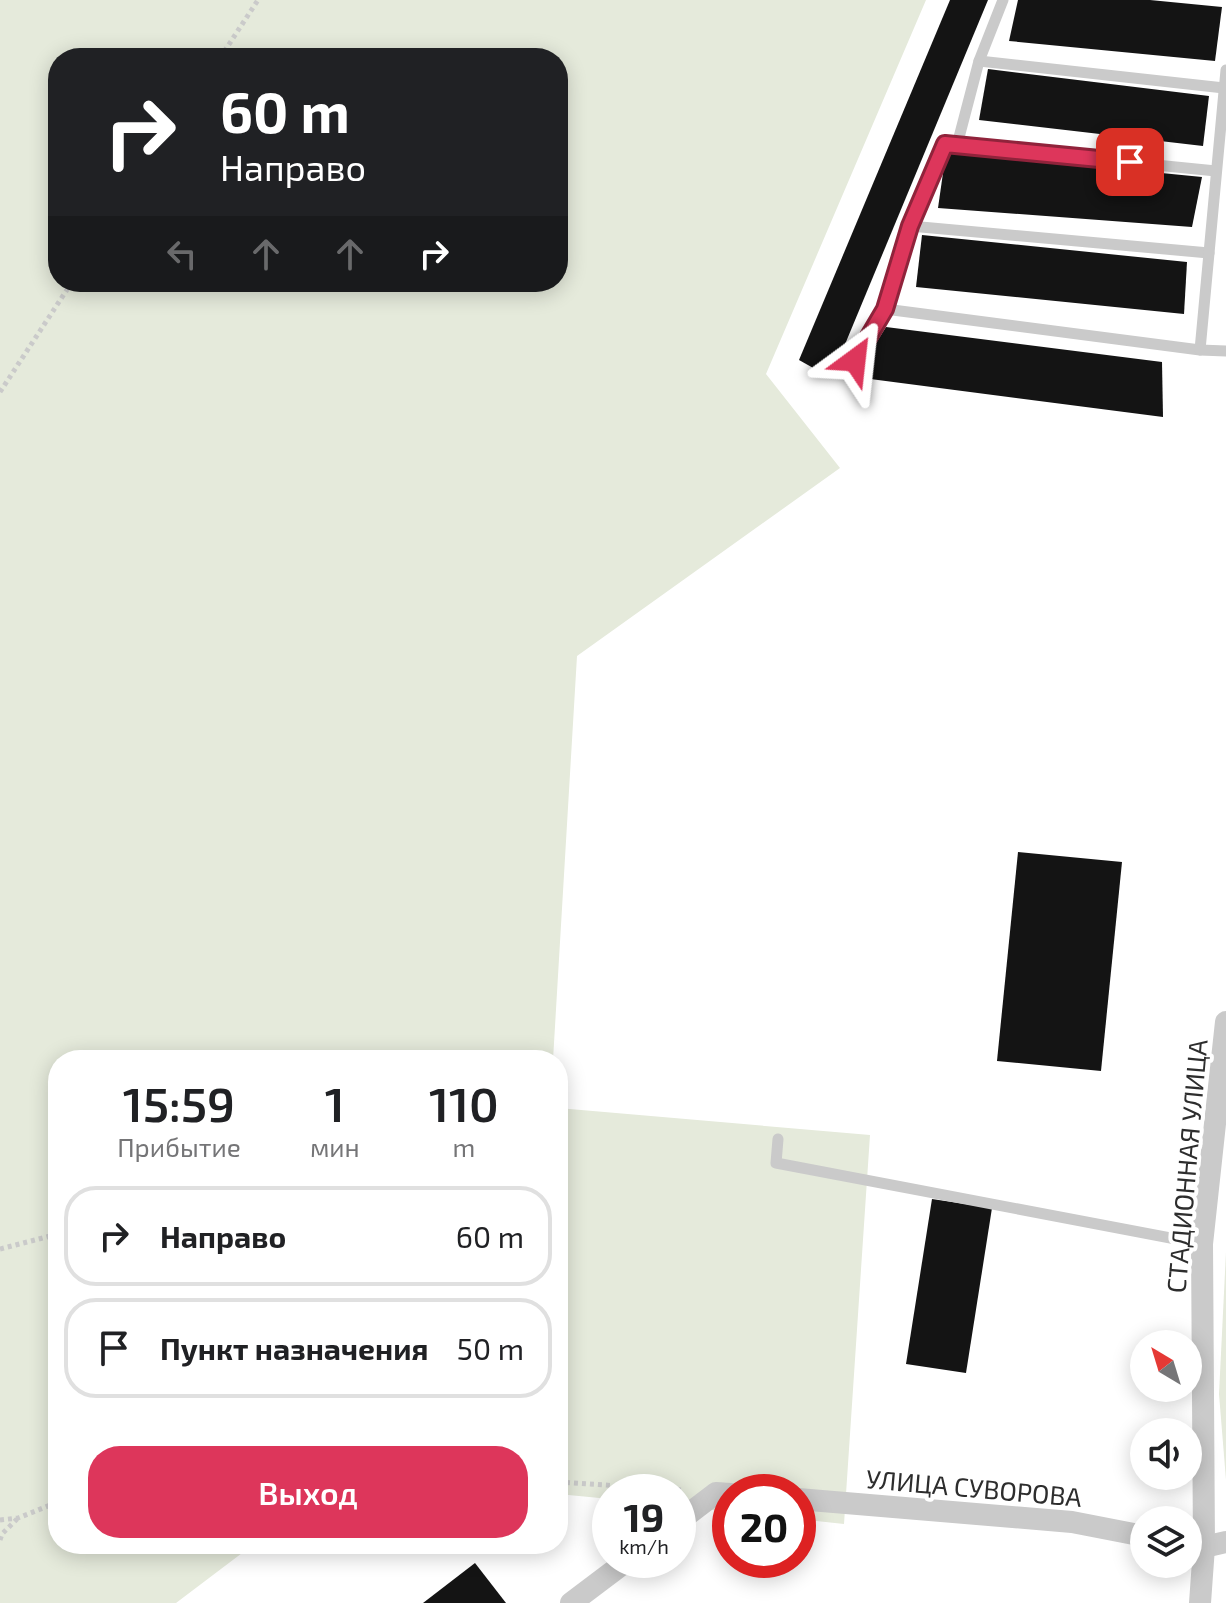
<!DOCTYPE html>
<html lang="ru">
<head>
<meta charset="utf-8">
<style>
  :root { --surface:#fff; --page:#f2f2f2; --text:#202124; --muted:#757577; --line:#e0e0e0; --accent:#dd365b }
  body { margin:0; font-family:"Exo 2",sans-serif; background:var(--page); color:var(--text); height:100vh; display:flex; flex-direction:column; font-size:30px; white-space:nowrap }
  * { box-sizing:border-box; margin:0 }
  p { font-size:26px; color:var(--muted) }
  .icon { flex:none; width:44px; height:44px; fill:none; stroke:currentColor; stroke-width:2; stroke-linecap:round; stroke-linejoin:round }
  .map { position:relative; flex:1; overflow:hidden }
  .panel { position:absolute; left:48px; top:1050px; width:520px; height:504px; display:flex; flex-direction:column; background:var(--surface); border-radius:32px; box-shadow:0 4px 20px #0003 }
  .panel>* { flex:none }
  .hud { position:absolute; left:48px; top:48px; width:520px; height:244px; border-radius:32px; box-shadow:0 4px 20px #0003; background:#202124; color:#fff; overflow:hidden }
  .needle { width:52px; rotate:322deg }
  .controls { position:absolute; left:1130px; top:1330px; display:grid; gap:16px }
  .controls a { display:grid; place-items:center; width:72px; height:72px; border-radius:50%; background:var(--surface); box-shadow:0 4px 20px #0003; font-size:40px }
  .speed { position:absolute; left:592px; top:1474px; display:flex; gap:16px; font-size:40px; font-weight:700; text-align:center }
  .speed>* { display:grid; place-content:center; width:104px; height:104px; border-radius:50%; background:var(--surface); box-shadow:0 4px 20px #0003; line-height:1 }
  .speed small { font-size:20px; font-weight:400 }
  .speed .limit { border:12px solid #d22; background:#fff; color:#111 }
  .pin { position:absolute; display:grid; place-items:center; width:68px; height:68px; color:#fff; margin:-34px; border-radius:16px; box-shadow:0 4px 12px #0006 }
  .me { position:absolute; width:88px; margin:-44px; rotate:30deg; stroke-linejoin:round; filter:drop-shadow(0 0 6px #0008) }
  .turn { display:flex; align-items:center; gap:28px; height:168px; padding:0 40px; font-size:36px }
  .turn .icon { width:104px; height:104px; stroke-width:2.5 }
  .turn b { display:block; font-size:56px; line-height:68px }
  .lanes { display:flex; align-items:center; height:76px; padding:0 40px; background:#0003; justify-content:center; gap:40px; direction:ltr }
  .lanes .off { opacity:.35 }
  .eta { display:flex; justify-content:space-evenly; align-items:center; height:136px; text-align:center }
  .eta b { font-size:48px; font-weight:600; line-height:56px }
  .action { display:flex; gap:16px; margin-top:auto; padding:16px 40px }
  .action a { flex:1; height:92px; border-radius:32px; background:var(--accent); color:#fff; font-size:32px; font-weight:600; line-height:92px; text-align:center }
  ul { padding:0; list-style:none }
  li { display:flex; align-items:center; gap:24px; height:100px; margin:0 16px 12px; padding:0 24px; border:4px solid var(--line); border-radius:32px }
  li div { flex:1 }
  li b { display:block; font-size:30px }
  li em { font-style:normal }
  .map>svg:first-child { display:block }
  .green { fill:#e5eadb; fill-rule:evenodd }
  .building { fill:#141414 }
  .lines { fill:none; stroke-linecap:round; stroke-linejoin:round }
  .path { stroke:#cacaca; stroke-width:5; stroke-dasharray:4 4; stroke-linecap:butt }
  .service { stroke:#cacaca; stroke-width:11 }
  .minor { stroke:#cacaca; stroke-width:22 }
  .route-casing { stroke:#90233b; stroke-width:20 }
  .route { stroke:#dd365b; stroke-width:14 }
  .labels { text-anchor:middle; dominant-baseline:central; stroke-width:8; stroke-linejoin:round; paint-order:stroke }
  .street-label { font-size:26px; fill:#2d2d2d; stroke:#fff }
</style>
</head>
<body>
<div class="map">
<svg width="1226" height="1603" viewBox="0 0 1226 1603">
  <rect width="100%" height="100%" fill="#fff"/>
  <!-- green -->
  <g class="green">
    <path d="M0,0H926L766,374L840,468L577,656L553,1060H58V1544H254L176,1603H0ZM58,58H558V282H58Z"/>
    <polygon points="558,1108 870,1135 844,1524 798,1519 798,1492 730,1492 730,1512 678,1506 678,1492 610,1492 610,1499 558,1494"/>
    <polygon points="1226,1252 1226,1480 1219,1394"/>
  </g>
  <!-- building -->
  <g class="building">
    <polygon points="950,0 988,0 831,378 799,360"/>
    <polygon points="1018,0 1150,0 1222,7 1215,61 1009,41"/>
    <polygon points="988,69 1209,96 1203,146 979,120"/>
    <polygon points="946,152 1202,177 1192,227 938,208"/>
    <polygon points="922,235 1187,262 1184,314 916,287"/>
    <polygon points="886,327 1162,362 1163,417 855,377"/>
    <polygon points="1018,852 1122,862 1101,1071 997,1061"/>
    <polygon points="932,1199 992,1208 966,1373 906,1364"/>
    <polygon points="475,1563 506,1603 423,1603"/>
  </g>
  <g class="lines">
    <!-- path -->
    <g class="path">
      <polyline points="220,58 258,0"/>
      <polyline points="0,392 72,282"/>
      <polyline points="0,1249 58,1234"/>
      <polyline points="558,1482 681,1490"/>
      <polyline points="0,1520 18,1518 58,1502"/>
      <polyline points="0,1540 2,1534 17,1519"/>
    </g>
    <!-- service -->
    <g class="service">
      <polyline points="979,61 1224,88"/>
      <polyline points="957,145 979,61 1003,0"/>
      <polyline points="910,226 945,144 1216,171"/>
      <polyline points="1209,253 910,226 885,309 1200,350 1226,351"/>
      <polyline points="1200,350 1226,70"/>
      <polyline points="855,360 885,309"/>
      <polyline points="778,1139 776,1163 1202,1244"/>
    </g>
    <!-- minor -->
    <g class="minor">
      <polyline points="798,1499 1072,1522 1144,1536"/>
      <polyline points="678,1522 716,1493 730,1494"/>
      <polyline points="1188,1544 1204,1547 1226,1542"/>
      <polyline points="571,1603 628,1560"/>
      <polyline points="1200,1603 1204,1547 1202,1244 1226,1022"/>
    </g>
  </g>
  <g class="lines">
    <defs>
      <polyline id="route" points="855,360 885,309 910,226 945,144 1130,162"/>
    </defs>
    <!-- route casing -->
    <use href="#route" class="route-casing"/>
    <!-- route -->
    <use href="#route" class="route"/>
  </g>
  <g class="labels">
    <!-- street labels -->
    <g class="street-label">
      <text transform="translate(1186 1166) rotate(-85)">СТАДИОННАЯ УЛИЦА</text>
      <text transform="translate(974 1487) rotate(5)">УЛИЦА СУВОРОВА</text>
    </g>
  </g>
</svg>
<div class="controls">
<a><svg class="needle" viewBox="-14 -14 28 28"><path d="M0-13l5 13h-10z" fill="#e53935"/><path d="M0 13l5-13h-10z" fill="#757577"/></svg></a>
<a><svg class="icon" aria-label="sound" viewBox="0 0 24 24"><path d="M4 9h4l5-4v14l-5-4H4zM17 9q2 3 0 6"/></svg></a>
<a><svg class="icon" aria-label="layers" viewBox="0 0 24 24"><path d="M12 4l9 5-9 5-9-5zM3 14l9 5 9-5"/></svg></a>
</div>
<div class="speed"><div>19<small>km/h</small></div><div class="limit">20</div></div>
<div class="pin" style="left:1130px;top:162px;background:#d93025"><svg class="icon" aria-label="arrive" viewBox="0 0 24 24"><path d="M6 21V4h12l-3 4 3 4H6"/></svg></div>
<svg class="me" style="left:855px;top:360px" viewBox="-20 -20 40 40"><path d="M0-17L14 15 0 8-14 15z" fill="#dd365b" stroke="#fff" stroke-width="4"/></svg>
<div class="hud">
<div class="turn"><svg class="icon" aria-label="right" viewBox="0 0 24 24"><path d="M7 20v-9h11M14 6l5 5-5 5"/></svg><div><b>60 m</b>Направо</div></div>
<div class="lanes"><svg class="icon off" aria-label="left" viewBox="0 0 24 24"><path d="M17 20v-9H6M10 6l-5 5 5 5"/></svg><svg class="icon off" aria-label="ahead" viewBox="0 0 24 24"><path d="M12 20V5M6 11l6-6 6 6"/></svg><svg class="icon off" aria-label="ahead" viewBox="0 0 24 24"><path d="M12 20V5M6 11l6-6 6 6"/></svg><svg class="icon" aria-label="right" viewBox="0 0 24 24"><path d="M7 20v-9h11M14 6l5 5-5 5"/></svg></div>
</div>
<section class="panel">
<div class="eta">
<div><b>15:59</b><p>Прибытие</p></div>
<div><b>1</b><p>мин</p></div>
<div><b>110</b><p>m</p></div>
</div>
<ul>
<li><svg class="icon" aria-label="right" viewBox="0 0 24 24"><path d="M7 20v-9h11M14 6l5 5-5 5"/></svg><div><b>Направо</b></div><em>60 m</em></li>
<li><svg class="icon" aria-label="arrive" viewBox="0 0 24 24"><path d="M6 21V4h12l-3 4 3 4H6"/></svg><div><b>Пункт назначения</b></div><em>50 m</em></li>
</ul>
<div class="action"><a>Выход</a></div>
</section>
</div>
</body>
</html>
